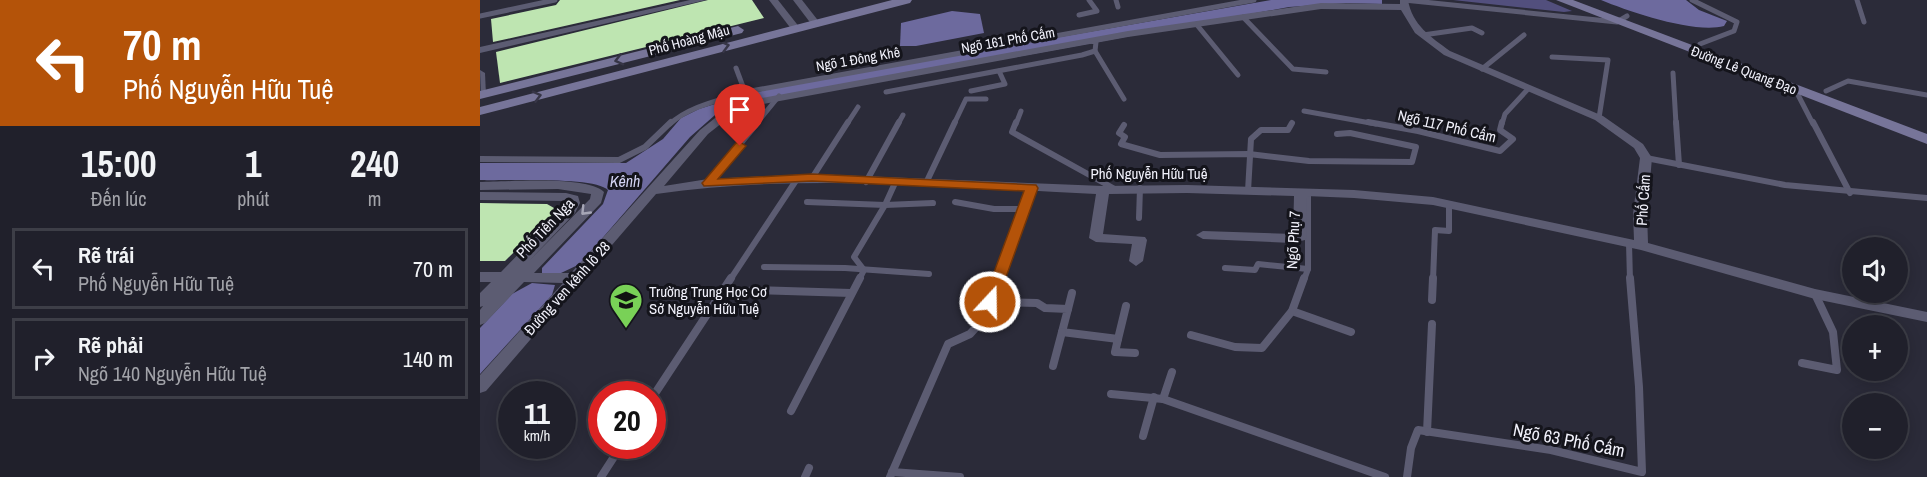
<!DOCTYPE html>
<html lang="vi">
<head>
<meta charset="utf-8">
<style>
  :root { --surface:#20202b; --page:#282833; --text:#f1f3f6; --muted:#a2a3a9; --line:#3d3e47 }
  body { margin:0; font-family:"Archivo Narrow",sans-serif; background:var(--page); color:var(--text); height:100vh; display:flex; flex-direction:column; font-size:22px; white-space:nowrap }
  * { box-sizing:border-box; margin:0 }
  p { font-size:20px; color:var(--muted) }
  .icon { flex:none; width:33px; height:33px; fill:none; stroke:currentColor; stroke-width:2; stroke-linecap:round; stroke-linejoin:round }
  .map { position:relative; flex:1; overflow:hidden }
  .panel { display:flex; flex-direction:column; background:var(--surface); width:480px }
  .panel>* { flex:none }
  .banner { background:#b45309; color:#fff; overflow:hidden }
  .tools { position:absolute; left:1362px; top:237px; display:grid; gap:12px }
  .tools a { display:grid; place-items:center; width:66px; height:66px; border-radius:50%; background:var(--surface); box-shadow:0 3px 15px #0003,0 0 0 2px var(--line); font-size:30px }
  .speed { position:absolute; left:18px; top:381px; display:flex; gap:12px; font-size:30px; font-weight:700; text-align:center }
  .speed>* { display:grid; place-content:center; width:78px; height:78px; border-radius:50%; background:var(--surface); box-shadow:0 3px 15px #0003,0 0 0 2px var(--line); line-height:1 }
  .speed small { font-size:15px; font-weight:400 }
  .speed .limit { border:9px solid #d22; background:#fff; color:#111 }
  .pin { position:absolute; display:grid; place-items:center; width:51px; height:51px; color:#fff; margin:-62px -26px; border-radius:50% 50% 50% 0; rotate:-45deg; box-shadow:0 0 6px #0007 }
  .pin .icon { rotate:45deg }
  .me { position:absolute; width:66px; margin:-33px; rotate:21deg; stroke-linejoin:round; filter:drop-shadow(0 0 4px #0008) }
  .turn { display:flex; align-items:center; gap:21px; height:126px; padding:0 24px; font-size:27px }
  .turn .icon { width:78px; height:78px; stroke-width:2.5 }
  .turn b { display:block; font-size:42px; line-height:51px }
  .eta { display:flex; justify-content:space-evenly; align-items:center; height:102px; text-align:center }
  .eta b { font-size:36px; font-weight:700; line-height:42px }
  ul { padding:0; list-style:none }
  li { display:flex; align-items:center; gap:18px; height:81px; margin:0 12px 9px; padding:0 12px; border:3px solid var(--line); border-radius:0px }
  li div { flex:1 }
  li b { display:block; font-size:22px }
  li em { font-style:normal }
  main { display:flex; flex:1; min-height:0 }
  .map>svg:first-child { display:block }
  .green { fill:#524f7d }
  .water { fill:#6d6a9e }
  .building { fill:#bee5b1 }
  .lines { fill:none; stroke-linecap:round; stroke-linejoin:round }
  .lane-far2 { stroke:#5c5c72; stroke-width:5 }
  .lane-far1 { stroke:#5c5c72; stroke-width:6 }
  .lane { stroke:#5c5c72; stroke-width:8 }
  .street { fill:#5c5c72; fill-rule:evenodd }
  .secondary { fill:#777599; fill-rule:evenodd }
  .oneway { stroke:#373647 }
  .oneway2 { stroke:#a6a6b6 }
  .route { fill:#b45309; stroke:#753606; stroke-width:1.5 }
  .labels { text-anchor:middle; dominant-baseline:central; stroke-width:6; stroke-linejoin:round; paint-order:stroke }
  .far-street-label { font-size:14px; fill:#f1f1fb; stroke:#14141b }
  .street-label { font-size:15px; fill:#f1f1fb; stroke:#14141b }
  .poi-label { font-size:15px; fill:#f1f1fb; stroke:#14141b; text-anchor:start }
  .water-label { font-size:16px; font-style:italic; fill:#d3d3f3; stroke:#14141b }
  .near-street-label { font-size:18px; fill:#f1f1fb; stroke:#14141b }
</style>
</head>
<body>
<main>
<section class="panel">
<div class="banner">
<div class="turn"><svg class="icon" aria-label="left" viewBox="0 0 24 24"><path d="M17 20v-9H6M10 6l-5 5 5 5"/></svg><div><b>70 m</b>Phố Nguyễn Hữu Tuệ</div></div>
</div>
<div class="eta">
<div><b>15:00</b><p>Đến lúc</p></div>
<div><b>1</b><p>phút</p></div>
<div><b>240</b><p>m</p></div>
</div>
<ul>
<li><svg class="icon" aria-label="left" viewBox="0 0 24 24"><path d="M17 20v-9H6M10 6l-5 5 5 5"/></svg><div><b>Rẽ trái</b><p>Phố Nguyễn Hữu Tuệ</p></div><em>70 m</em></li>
<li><svg class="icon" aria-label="right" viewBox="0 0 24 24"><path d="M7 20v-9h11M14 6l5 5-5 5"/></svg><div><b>Rẽ phải</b><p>Ngõ 140 Nguyễn Hữu Tuệ</p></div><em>140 m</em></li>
</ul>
</section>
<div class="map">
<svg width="1447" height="477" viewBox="0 0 1447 477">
  <rect width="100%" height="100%" fill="#2b2b39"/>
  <!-- green -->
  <polygon class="green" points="973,0 1066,0 1092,11 1084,12"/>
  <!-- water -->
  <g class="water">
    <path d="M791,0H902V4L866,3L809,7L251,109L235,115L210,137L100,264L81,273H62V268L123,204L128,190C115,176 23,181 0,180V163H146L183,139L201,118L219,109L264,95L312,84Z"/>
    <path d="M1121,0H1206L1219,10L1247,21L1244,26C1215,34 1150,12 1121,0Z"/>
    <polygon points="472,11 500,14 504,33 436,46 420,46 421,23"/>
    <polygon points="52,283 75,285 72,295 0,374 0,328 32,294"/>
  </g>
  <!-- building -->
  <g class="building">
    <polygon points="80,0 200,0 13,42 11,19 76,5"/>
    <polygon points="228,0 272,0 284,18 20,83 16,52"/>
    <polygon points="0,203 67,204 74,208 72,215 25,261 0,261"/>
  </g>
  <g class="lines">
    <!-- lane-far2 -->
    <g class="lane-far2">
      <polyline points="636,0 638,7"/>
      <polyline points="924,0 1137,22 1147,16"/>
      <polyline points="1212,0 1257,22 1254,31 1220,44"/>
      <polyline points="1377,0 1384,22"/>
      <polyline points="599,15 617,11 609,0"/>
      <polyline points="0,16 75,0"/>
      <polyline points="763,17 813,69 846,72"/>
      <polyline points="717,25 758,75"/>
      <polyline points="943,35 992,28 1002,33"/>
      <polyline points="615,51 644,99"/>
      <polyline points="1072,57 1128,60 1119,118"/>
      <polyline points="256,68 265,92"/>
      <polyline points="1002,69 1044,35"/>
      <polyline points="1193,73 1196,124"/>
      <polyline points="1315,89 1333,124"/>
      <polyline points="491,91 525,84 519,71"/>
      <polyline points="1346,91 1368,81 1447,95"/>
      <polyline points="406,92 602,55 615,51 616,42 610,41"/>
      <polyline points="824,111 896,124"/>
      <path d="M190,124C209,106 241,100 265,92L774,0"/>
      <polyline points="276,124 299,96"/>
      <polyline points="367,124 378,107"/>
      <polyline points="418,124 423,115"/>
      <polyline points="474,124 486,99 506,99"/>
      <polyline points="536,124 541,111"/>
      <polyline points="1022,124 1025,114 1049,88"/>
    </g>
    <!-- lane-far1 -->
    <g class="lane-far1">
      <polyline points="536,122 532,132 633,188"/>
      <polyline points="888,122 938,131 1020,151 1033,139 1020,130 1022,122"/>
      <polyline points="1196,122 1199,165"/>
      <polyline points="1333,122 1370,193"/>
      <polyline points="644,125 639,133 645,137 641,144 680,155 769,154 829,161 932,162 936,147 870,133 857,134"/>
      <polyline points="1166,158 1305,185 1447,198"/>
      <polyline points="0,159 139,160 165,147 191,122"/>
      <polyline points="332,178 368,122"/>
      <polyline points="386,182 419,122"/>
      <polyline points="228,183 278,122"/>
      <polyline points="446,183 475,122"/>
      <polyline points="768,191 771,139 781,130 808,130 812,123"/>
      <polyline points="327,202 405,205 453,203"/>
      <polyline points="475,202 514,209 543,209"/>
      <polyline points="659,218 660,188"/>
      <polyline points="1149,243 1150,280"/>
      <polyline points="284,267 365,268 449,274"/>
      <polyline points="745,268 775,270 778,264 828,269"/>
      <polyline points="250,280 317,179"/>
      <polyline points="379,280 384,270 374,257 405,205 415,183"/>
      <polyline points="519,280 552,188"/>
      <polyline points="824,280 828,269 828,192"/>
      <polyline points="953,280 955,230 969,231 969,204"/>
    </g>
    <!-- lane -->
    <g class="lane">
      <polyline points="272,290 371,293"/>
      <polyline points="952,300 953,278"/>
      <polyline points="510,302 557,303 565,308 588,309 582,332 638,339 635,352 655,353"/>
      <polyline points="588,309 592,293"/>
      <polyline points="812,311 871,332"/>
      <polyline points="711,335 755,347 782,348 812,311 824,278"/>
      <polyline points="638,339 646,306"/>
      <polyline points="1322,363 1357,370 1353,332 1335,294"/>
      <polyline points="573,366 582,332"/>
      <polyline points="631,394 683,399 692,372"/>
      <polyline points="172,398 251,278"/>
      <polyline points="683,399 905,477"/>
      <polyline points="311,411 380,278"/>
      <polyline points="947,432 952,324"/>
      <polyline points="663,436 674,397"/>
      <polyline points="412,472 480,477"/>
      <polyline points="121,477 141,446"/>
      <polyline points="325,477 329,468"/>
      <polyline points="410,477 468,344 490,334 499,324 520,278"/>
      <polyline points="927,477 931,448 938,430 1071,450 1162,472 1159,387 1150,278"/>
    </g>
    <!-- street -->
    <g class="street">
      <polygon points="210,0 226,0 0,53 0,47"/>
      <polygon points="289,0 298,0 320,28 318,30 312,30"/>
      <polygon points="313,0 322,0 340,23 338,25 332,25"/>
      <path d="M920,0H928C932,25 951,37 970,51L1123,116L1163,144L1172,158L1167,214L1168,243L1335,289L1447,312V322L1335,299L1161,250L953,205L874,198L826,196L827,237L825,240L812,243L723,239L716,235L723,231L813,234L814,196L707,193L629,194L623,234L665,237L667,240L663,261L656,266L649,261L652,244L616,242L609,238L616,194C470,187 322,173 176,194L6,391L0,393V375L83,283L44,282L5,323L0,325V310L3,306L0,307V293L11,282H0V272H21L88,203L85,201L0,200V192L86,193L98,196L100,203L95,213L48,262L110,199L111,194L78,189L0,190V182C26,182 107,175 124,192L121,203L54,273H91L220,130L254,103L648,31L841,3L920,4ZM841,9L921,10L935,33L964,55L1115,120L1154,148L1160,158L1153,214L1154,240L953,197L874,190L707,185L623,186L332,174L228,179L184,186L228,134L261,108L648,37Z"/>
      <polygon points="0,70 5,73 6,95 1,98"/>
    </g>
    <!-- secondary -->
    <g class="secondary">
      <polygon points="412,0 432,0 430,3 0,115 0,107"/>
      <polygon points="1076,0 1093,0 1447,134 1447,144"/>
      <polygon points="258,26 264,30 262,33 0,99 0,91"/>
    </g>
  </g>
  <!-- one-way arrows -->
  <defs><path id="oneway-chevron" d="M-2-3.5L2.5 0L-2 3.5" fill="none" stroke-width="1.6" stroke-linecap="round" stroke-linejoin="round" transform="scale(1.5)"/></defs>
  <g class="oneway">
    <use href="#oneway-chevron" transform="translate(245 46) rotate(-15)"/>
    <use href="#oneway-chevron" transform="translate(139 60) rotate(166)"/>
    <use href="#oneway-chevron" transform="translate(57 96) rotate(-15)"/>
  </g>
  <use class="oneway2" href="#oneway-chevron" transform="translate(105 211) rotate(134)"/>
  <!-- route -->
  <polygon class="route" points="260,142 266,146 238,179 332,174 556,185 558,188 516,305 510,307 503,302 544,191 332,181 224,186 222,183 224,181 256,143"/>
  <!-- icons -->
  <defs>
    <symbol id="school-pin" viewBox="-11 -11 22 30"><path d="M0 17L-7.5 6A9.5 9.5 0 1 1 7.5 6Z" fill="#79d157" stroke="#14141b"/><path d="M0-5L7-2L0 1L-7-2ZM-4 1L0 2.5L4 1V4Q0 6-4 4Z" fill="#111"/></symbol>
  </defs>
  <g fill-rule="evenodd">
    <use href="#school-pin" x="127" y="281" width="38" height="52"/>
  </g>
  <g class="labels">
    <!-- far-street labels -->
    <g class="far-street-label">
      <text transform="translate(209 40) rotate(-15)">Phố Hoàng Mậu</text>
      <text transform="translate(528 40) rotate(-10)">Ngõ 161 Phố Cấm</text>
      <text transform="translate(378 59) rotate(-10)">Ngõ 1 Đông Khê</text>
      <text transform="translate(1264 70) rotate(21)">Đường Lê Quang Đạo</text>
    </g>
    <!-- street labels -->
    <g class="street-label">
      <text transform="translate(967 126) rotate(13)">Ngõ 117 Phố Cấm</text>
      <text x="669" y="173">Phố Nguyễn Hữu Tuệ</text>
      <text transform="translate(1163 200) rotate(-86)">Phố Cấm</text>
      <text transform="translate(65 228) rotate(-46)">Phố Tiên Nga</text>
      <text transform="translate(813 240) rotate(-87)">Ngõ Phụ 7</text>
      <text transform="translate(87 288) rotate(-48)">Đường ven kênh lô 28</text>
    </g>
    <!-- poi labels -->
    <g class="poi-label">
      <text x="169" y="291">Trường Trung Học Cơ<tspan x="169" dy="17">Sở Nguyễn Hữu Tuệ</tspan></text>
    </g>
    <!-- water labels -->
    <g class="water-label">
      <text x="145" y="181">Kênh</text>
    </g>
    <!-- near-street labels -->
    <g class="near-street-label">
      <text transform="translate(1089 440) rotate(11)">Ngõ 63 Phố Cấm</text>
    </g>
  </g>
</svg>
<div class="tools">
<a><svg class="icon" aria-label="sound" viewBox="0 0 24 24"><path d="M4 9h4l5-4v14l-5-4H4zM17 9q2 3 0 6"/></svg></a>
<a>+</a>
<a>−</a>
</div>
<div class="speed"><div>11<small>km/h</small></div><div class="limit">20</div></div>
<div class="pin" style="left:260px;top:146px;background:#d93025"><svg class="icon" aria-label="arrive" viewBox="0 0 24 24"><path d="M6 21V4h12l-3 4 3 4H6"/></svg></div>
<svg class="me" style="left:510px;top:302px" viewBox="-20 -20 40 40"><circle r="17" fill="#b45309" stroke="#fff" stroke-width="3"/><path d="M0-11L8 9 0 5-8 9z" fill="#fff"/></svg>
</div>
</main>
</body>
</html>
